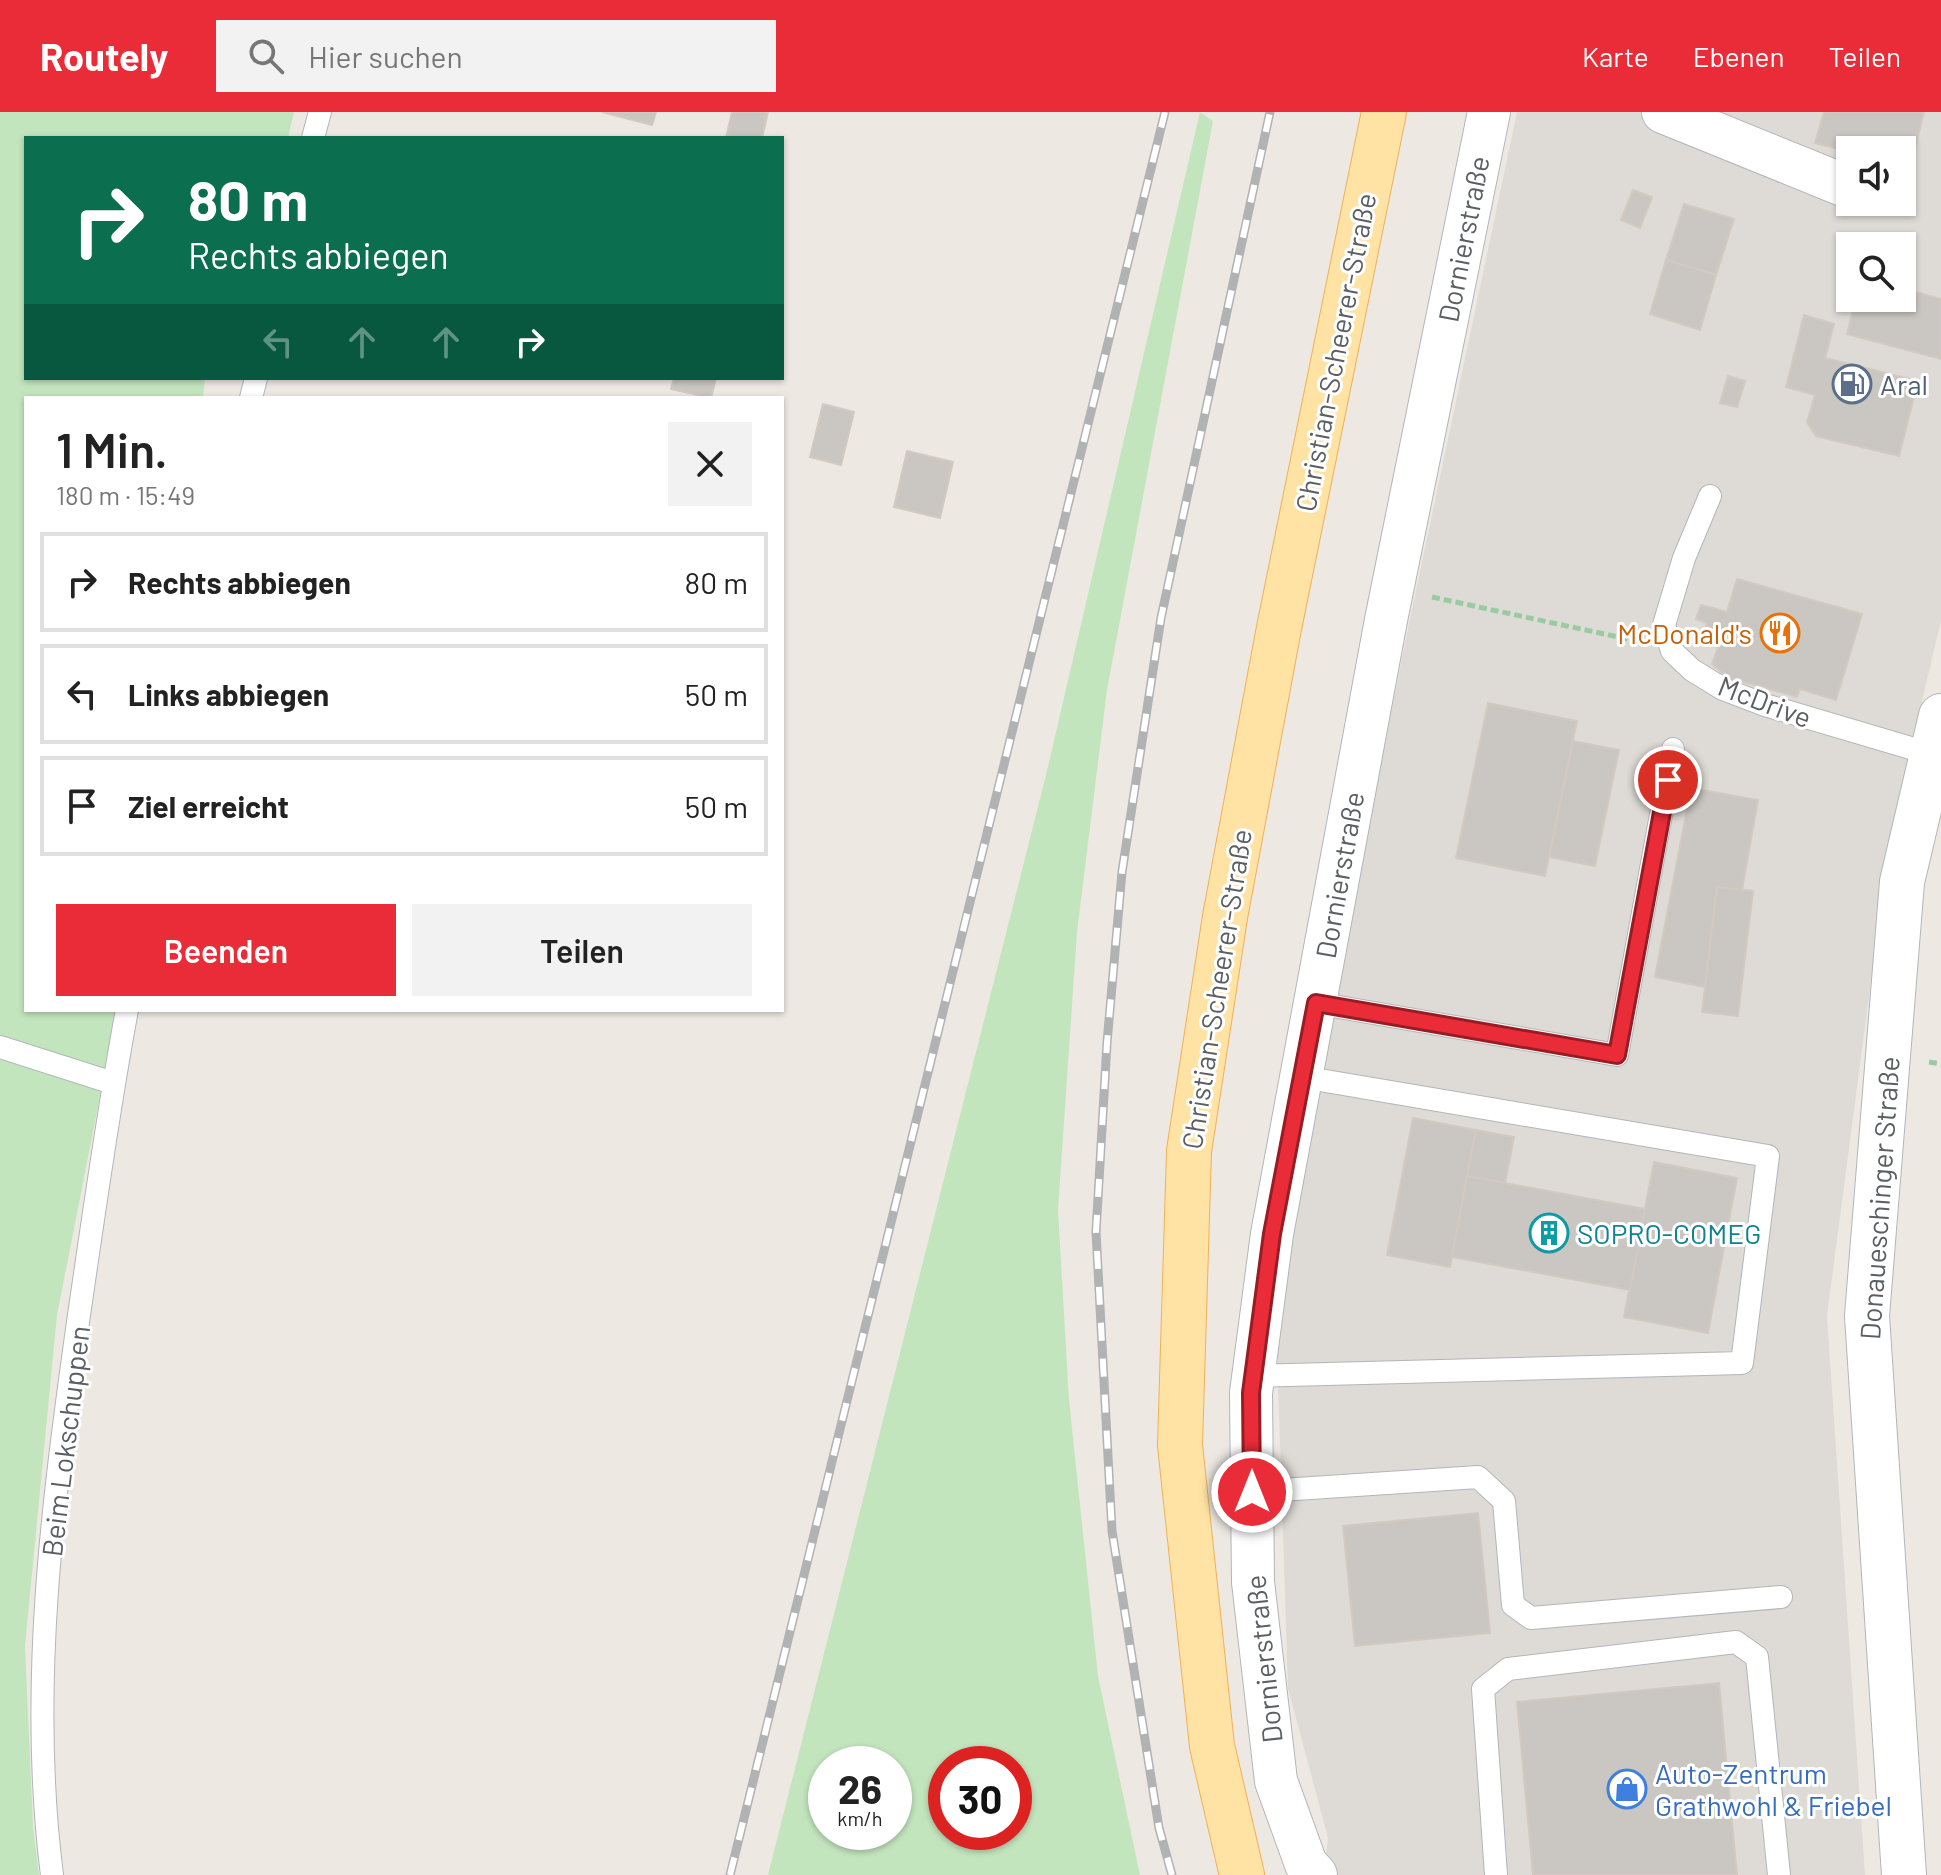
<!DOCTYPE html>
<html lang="de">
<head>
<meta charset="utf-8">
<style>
  :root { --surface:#fff; --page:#f2f2f2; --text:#222; --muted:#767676; --line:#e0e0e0; --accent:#e92c38 }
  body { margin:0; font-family:Barlow,sans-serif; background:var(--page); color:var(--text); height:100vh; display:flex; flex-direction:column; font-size:30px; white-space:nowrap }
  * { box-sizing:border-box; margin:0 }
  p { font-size:26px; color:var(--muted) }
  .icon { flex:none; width:44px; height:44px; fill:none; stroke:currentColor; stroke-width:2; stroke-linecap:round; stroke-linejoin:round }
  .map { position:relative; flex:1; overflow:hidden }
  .panel { position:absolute; left:24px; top:284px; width:760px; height:616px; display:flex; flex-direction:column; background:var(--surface); border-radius:0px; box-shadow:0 2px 6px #0004 }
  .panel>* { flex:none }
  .top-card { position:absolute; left:24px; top:24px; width:760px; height:244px; border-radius:0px; box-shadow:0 2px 6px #0004; background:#0b6e4f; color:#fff; overflow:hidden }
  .buttons { position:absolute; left:1836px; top:24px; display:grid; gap:16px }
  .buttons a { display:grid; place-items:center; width:80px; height:80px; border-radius:0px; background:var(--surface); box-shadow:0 2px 6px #0004; font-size:40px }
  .speed { position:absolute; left:808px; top:1634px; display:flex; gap:16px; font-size:40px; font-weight:700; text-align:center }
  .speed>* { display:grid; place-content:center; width:104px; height:104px; border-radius:50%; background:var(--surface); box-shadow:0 2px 6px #0004; line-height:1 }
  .speed small { font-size:20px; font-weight:400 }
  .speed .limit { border:12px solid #d22; background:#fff; color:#111 }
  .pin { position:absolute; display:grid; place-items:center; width:68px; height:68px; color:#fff; margin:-34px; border:4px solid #fff; border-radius:50%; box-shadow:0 2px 8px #0007 }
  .me { position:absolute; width:88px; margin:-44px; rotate:0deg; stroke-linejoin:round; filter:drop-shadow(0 0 6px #0008) }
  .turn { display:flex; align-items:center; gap:28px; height:168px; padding:0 32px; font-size:36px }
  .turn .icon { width:104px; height:104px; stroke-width:2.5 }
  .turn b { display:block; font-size:56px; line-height:68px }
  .lanes { display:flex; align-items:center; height:76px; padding:0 32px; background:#0003; justify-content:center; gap:40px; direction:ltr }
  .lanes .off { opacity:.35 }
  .round { display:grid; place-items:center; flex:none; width:84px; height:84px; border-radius:0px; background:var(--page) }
  .headline { display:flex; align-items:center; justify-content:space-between; height:136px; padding:0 32px }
  h1 { font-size:48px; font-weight:600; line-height:60px }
  .primary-button { display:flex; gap:16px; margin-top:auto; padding:16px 32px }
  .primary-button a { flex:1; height:92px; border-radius:0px; background:var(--accent); color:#fff; font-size:32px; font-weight:600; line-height:92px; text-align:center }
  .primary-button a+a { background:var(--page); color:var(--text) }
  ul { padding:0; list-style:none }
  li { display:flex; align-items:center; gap:24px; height:100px; margin:0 16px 12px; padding:0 16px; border:4px solid var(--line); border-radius:0px }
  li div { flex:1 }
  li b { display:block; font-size:30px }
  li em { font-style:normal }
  header { display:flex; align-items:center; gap:48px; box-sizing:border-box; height:112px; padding:0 40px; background:var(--accent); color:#fff }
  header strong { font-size:38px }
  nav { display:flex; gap:44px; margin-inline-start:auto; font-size:28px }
  .search { width:560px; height:72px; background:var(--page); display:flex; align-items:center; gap:20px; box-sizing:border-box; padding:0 28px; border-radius:0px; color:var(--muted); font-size:30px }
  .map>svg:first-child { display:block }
  .industrial { fill:#dedbd6; fill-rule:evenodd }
  .green { fill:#c3e5be; fill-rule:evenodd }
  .building { fill:#cac6c1; stroke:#d2cac0; stroke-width:2 }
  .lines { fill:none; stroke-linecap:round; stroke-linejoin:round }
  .service-casing { stroke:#b2b6b9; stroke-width:24 }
  .minor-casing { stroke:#b2b6b9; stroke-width:44 }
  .tertiary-casing { stroke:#b2b6b9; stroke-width:46 }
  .primary-casing { stroke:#f1b057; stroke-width:46 }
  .path { stroke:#9acba0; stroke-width:5; stroke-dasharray:8 4; stroke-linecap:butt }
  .service { stroke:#fff; stroke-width:22 }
  .minor { stroke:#fff; stroke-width:42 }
  .tertiary { stroke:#fff; stroke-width:44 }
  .primary { stroke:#ffe3a5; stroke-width:44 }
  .rail-casing { stroke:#b1b2b3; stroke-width:9 }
  .rail { stroke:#fff; stroke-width:6; stroke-dasharray:18; stroke-linecap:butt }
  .route-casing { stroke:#971d24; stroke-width:20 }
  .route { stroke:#e92c38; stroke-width:14 }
  .labels { text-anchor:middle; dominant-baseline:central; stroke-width:6; stroke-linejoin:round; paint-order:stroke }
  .street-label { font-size:28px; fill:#5a5f63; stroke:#fff }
  .service-label { font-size:28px; fill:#4e5e75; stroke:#fff; text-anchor:start }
  .food-label { font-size:28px; fill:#c56008; stroke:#fff; text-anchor:end }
  .culture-label { font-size:28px; fill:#0d838f; stroke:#fff; text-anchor:start }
  .shop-label { font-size:28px; fill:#366cbe; stroke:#fff; text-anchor:start }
</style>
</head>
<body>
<header>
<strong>Routely</strong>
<div class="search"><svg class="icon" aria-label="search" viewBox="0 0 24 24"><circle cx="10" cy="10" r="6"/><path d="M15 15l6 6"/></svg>Hier suchen</div>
<nav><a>Karte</a><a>Ebenen</a><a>Teilen</a></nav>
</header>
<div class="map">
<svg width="1941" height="1763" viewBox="0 0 1941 1763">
  <rect width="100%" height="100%" fill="#ede9e2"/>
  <!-- industrial -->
  <path class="industrial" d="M1517,0H1941V509L1890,724L1827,1204L1865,1763H1324L1328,1726L1288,1576L1275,1178L1407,521ZM1850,38H1902V90H1850ZM1850,134H1902V186H1850Z"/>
  <!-- green -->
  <g class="green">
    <polygon points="0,0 294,0 288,26 26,26 26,266 205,266 203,286 26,286 26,898 117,898 57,1203 25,1534 33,1714 39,1763 0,1763"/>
    <path d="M1200,0L1213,9L1107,578L1077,820L1058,1098L1069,1288L1098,1564L1140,1763H768L1046,663ZM894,1652V1720H826V1652ZM946,1652H1014V1720H946Z"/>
  </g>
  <!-- building -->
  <g class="building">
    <polygon points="602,0 656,0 652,13"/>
    <polygon points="732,0 768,0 762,26 726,26"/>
    <polygon points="1824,0 1924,0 1910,56 1902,54 1902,38 1850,38 1850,40 1815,31"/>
    <polygon points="1633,78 1652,85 1640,116 1621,108"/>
    <polygon points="1684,92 1734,107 1716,163 1666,148"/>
    <polygon points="1666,148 1716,163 1700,218 1650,202"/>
    <polygon points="1902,176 1941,187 1941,247 1847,222 1856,186 1902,186"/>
    <polygon points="1804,203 1834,212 1825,246 1918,269 1899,344 1816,324 1807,310 1815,283 1786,275"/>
    <polygon points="1728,264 1745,269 1737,295 1720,291"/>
    <polygon points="674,266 716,266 711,286 671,277"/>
    <polygon points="823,292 854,300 841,353 810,345"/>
    <polygon points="907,339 953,350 940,406 894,395"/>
    <polygon points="1737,467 1862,502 1836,588 1800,577 1797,585 1727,565 1712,552 1718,535 1701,530 1707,511 1696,507 1701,493 1727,500"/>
    <polygon points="1488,591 1577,609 1545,764 1456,746"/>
    <polygon points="1573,629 1619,638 1595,754 1549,745"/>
    <polygon points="1691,676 1758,688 1742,778 1717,775 1705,875 1655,865"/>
    <polygon points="1717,775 1753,779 1738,904 1702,900"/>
    <polygon points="1413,1006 1476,1018 1450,1155 1387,1143"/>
    <polygon points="1476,1018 1514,1025 1505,1071 1467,1064"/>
    <polygon points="1654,1050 1737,1066 1708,1221 1624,1205"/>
    <polygon points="1467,1064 1645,1097 1630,1178 1452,1145"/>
    <polygon points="1478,1401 1490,1521 1355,1534 1343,1414"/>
    <polygon points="1719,1571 1737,1763 1533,1763 1517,1590"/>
  </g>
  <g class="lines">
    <defs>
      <g id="service">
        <polyline points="313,26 320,0"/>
        <polyline points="251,286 256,266"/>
        <polyline points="1710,384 1684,446 1664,513 1672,539 1692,558 1723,577 1765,593 1931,642"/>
        <polyline points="1316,891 1617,943 1673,637"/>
        <polyline points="0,935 113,971"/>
        <polyline points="1253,1264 1742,1251 1768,1044 1302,965"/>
        <polyline points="1252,1380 1478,1365 1504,1389 1513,1493 1531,1506 1781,1485"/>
        <path d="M52,1763C28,1576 53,1388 79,1203C94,1101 108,999 127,898"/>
        <polyline points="1496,1763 1483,1577 1508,1557 1736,1530 1757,1545 1779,1763"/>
      </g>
      <g id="minor">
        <polyline points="1663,0 1848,75"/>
        <polyline points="1316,1763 1306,1752 1276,1669 1253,1470 1251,1281 1272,1122 1386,508 1489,0"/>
      </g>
      <polyline id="tertiary" points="1904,1763 1867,1204 1902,770 1941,604"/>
      <polyline id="primary" points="1242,1763 1212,1634 1180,1333 1189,1039 1225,805 1279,516 1384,0"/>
    </defs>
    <!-- service casing -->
    <use href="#service" class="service-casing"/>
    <!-- minor casing -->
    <use href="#minor" class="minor-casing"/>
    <!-- tertiary casing -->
    <use href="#tertiary" class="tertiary-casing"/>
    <!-- primary casing -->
    <use href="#primary" class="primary-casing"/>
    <!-- path -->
    <g class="path">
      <polyline points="1432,485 1637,529"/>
      <polyline points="1929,950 1941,952"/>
    </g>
    <!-- service -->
    <use href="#service" class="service"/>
    <!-- minor -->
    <use href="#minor" class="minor"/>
    <!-- tertiary -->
    <use href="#tertiary" class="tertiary"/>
    <!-- primary -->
    <use href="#primary" class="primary"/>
    <defs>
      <g id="rail">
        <polyline points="730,1763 1165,0"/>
        <polyline points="1172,1763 1159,1716 1112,1419 1096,1120 1107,931 1122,760 1161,506 1270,0"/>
      </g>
    </defs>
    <!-- rail casing -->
    <use href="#rail" class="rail-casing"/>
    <!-- rail -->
    <use href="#rail" class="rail"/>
  </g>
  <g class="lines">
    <defs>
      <polyline id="route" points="1252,1380 1251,1281 1272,1122 1316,891 1617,943 1668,668"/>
    </defs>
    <!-- route casing -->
    <use href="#route" class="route-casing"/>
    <!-- route -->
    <use href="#route" class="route"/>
  </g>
  <!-- icons -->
  <defs>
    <symbol id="fuel-ring" viewBox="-11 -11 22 22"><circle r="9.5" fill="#fff" stroke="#5c6f8a" stroke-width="1.5"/><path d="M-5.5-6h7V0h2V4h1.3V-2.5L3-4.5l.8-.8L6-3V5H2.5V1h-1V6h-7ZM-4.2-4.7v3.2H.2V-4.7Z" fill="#5c6f8a"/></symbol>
    <symbol id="restaurant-ring" viewBox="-11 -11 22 22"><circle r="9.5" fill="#fff" stroke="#e8710a" stroke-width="1.5"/><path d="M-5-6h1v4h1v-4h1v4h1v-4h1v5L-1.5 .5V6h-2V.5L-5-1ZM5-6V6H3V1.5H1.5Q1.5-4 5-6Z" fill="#e8710a"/></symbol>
    <symbol id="building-ring" viewBox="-11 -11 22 22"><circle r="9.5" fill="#fff" stroke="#0f9aa8" stroke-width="1.5"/><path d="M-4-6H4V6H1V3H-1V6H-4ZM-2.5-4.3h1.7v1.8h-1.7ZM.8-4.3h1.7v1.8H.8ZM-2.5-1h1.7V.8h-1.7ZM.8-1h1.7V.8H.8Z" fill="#0f9aa8"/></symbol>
    <symbol id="shop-ring" viewBox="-11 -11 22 22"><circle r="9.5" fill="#fff" stroke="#3f7fe0" stroke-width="1.5"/><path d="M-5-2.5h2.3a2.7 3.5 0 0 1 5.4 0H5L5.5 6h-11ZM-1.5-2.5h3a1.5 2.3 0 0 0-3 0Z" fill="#3f7fe0"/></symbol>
  </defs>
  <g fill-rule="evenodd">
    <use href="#fuel-ring" x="1830" y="250" width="44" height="44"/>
    <use href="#restaurant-ring" x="1758" y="499" width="44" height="44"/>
    <use href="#building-ring" x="1527" y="1099" width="44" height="44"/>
    <use href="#shop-ring" x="1605" y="1655" width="44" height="44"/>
  </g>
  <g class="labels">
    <!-- street labels -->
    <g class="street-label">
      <text transform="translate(1463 127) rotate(-79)">Dornierstraße</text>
      <text transform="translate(1335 240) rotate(-79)">Christian-Scheerer-Straße</text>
      <text transform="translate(1765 589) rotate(21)">McDrive</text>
      <text transform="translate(1339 763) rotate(-80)">Dornierstraße</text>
      <text transform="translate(1216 877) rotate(-81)">Christian-Scheerer-Straße</text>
      <text transform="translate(1879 1086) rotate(-86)">Donaueschinger Straße</text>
      <text transform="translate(65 1329) rotate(-83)">Beim Lokschuppen</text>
      <text transform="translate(1263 1547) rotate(-96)">Dornierstraße</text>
    </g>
    <!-- service labels -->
    <g class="service-label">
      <text x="1880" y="272">Aral</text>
    </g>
    <!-- food labels -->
    <g class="food-label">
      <text x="1752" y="521">McDonald's</text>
    </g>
    <!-- culture labels -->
    <g class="culture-label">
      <text x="1577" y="1121">SOPRO-COMEG</text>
    </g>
    <!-- shop labels -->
    <g class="shop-label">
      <text x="1655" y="1661">Auto-Zentrum<tspan x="1655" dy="32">Grathwohl &amp; Friebel</tspan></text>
    </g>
  </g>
</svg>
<div class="buttons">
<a><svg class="icon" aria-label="sound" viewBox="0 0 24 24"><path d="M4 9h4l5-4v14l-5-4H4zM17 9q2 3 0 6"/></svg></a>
<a><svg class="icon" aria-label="search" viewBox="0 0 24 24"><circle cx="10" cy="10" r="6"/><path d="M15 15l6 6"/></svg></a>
</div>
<div class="speed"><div>26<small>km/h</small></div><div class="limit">30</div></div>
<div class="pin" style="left:1668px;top:668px;background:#d93025"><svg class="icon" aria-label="arrive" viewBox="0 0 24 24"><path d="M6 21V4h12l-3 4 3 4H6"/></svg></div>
<svg class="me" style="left:1252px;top:1380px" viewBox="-20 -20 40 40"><circle r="17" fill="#e92c38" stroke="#fff" stroke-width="3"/><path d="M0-11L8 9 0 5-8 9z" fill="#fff"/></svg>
<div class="top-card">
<div class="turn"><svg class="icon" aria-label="right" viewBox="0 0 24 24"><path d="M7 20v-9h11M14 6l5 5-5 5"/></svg><div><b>80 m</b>Rechts abbiegen</div></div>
<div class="lanes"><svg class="icon off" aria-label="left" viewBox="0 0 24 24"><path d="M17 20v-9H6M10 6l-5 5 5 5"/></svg><svg class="icon off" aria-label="ahead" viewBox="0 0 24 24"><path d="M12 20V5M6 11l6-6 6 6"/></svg><svg class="icon off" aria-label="ahead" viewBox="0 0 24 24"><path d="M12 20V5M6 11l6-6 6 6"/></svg><svg class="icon" aria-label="right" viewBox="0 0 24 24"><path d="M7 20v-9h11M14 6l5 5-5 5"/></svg></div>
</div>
<section class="panel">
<div class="headline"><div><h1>1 Min.</h1><p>180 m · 15:49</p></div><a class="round"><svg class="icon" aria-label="close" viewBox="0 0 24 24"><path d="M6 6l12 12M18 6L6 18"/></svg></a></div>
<ul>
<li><svg class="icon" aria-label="right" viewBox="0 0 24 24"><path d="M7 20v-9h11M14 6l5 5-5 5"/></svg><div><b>Rechts abbiegen</b></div><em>80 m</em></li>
<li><svg class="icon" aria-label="left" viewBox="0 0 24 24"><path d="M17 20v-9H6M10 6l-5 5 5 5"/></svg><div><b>Links abbiegen</b></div><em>50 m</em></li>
<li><svg class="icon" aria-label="arrive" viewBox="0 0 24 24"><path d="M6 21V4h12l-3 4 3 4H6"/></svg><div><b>Ziel erreicht</b></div><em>50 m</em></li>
</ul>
<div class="primary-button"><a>Beenden</a><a>Teilen</a></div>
</section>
</div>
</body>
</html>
